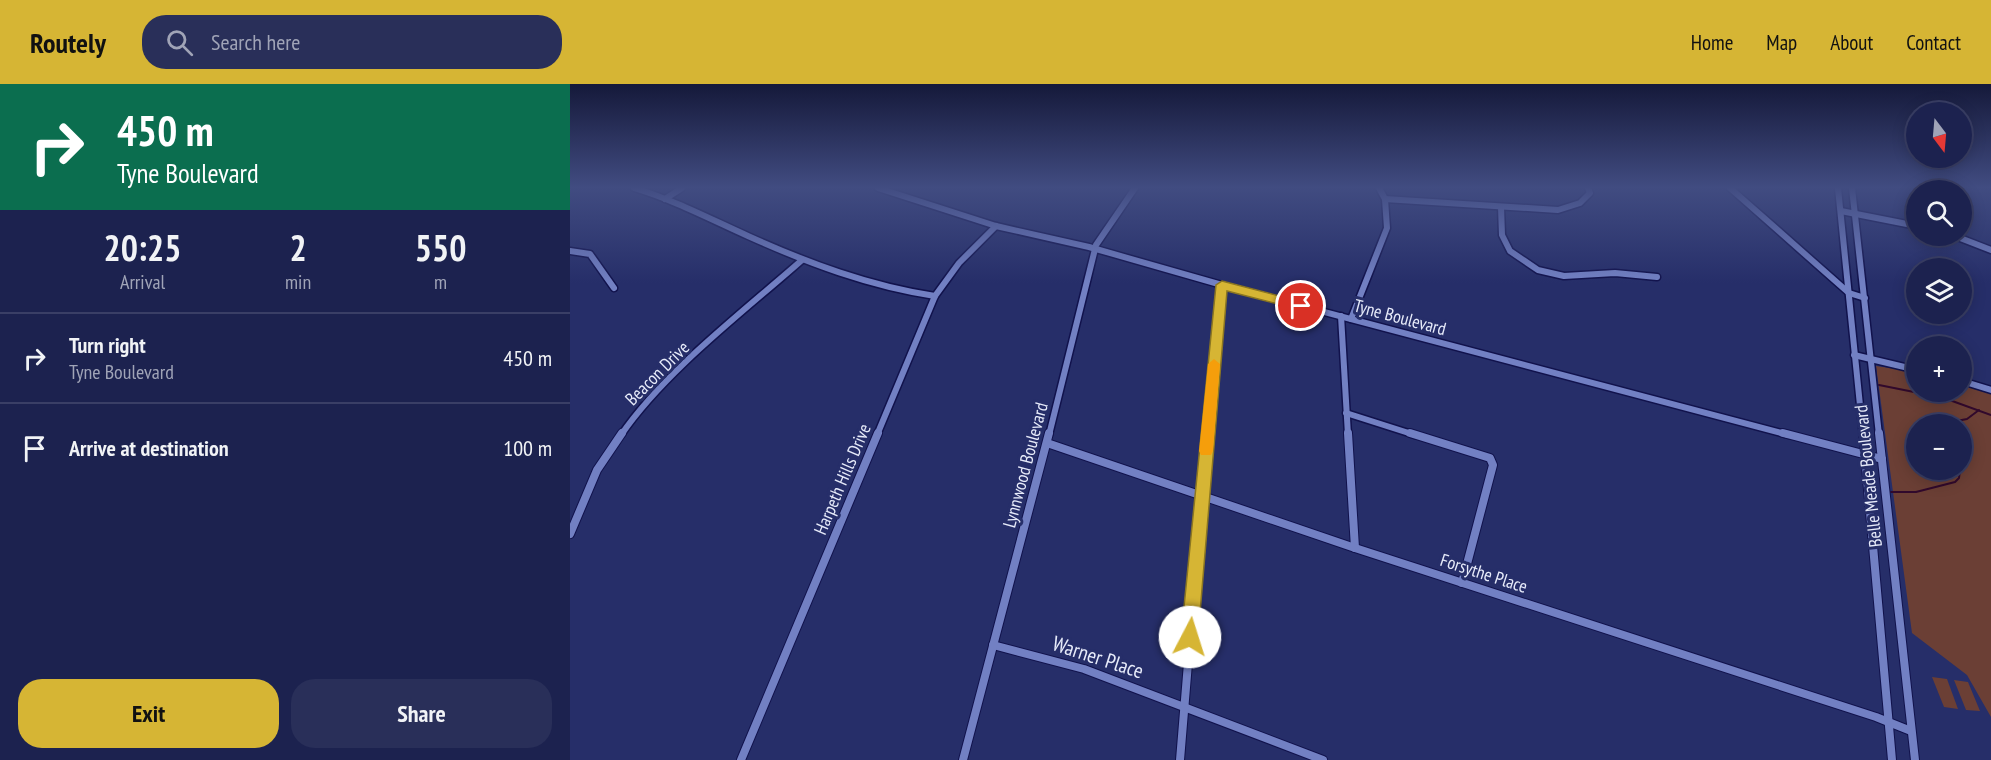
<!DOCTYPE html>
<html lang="en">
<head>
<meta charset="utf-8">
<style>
  :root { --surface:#1c224f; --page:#292f59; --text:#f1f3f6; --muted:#a0a4b7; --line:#3a3f66; --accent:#d6b534 }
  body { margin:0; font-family:"PT Sans Narrow",sans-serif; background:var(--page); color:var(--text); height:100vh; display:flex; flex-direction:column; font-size:22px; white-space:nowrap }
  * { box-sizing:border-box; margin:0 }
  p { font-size:20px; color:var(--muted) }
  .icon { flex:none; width:33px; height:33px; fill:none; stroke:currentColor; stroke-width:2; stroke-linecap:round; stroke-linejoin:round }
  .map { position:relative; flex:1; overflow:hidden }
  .drawer { display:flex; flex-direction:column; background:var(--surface); width:570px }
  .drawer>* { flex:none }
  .guide { background:#0b6e4f; color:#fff; overflow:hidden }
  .needle { width:39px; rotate:164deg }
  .tools { position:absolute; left:1336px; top:18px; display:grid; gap:12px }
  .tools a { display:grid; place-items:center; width:66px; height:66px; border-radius:50%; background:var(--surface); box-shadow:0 3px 15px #0003,0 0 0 2px var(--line); font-size:30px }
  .pin { position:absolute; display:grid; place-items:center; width:51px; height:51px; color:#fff; margin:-26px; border:3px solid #fff; border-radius:50%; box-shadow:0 2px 6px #0007 }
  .me { position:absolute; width:66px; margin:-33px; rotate:5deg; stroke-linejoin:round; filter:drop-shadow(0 0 4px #0008) }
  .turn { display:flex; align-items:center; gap:21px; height:126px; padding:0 18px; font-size:27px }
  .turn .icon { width:78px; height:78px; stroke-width:2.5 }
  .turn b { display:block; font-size:42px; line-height:51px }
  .eta { display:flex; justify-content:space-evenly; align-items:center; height:102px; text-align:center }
  .eta b { font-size:36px; font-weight:700; line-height:42px }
  .action { display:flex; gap:12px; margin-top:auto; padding:12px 18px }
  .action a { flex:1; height:69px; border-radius:24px; background:var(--accent); color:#111; font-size:24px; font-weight:700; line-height:69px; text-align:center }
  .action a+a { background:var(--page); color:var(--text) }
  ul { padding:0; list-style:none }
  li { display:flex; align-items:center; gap:18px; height:90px; padding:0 18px; border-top:2px solid var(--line) }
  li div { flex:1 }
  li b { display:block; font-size:22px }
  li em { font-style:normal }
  header { display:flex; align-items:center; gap:36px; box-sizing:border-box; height:84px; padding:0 30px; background:var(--accent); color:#111 }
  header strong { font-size:28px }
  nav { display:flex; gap:33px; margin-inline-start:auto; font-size:21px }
  .search { width:420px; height:54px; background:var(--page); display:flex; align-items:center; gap:15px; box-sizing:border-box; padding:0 21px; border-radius:24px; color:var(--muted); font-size:22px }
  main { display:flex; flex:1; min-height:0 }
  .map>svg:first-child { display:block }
  .green { fill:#6b3f35; fill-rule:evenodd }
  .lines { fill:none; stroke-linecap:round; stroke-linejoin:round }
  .stream { stroke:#31092c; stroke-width:2 }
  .minor-far1-casing { stroke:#11124c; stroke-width:9 }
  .minor-casing { stroke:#11124c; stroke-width:10 }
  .minor-far1 { stroke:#7280c3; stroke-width:6 }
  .minor { stroke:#7280c3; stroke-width:8 }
  .route { fill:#d6b534; stroke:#8b7622; stroke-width:1.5 }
  .slow { fill:#f59e0b }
  .labels { text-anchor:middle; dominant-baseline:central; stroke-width:6; stroke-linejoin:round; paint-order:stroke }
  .street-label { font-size:18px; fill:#e7ebfa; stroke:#262e69 }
  .near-street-label { font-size:21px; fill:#e7ebfa; stroke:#262e69 }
</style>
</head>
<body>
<header>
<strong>Routely</strong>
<div class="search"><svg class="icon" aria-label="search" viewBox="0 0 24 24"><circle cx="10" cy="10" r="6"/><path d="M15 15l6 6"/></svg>Search here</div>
<nav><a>Home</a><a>Map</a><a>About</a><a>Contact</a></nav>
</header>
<main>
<section class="drawer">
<div class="guide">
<div class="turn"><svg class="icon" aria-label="right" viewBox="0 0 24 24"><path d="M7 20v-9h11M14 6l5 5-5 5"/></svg><div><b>450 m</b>Tyne Boulevard</div></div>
</div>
<div class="eta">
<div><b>20:25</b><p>Arrival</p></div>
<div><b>2</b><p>min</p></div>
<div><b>550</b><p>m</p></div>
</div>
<ul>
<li><svg class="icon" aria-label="right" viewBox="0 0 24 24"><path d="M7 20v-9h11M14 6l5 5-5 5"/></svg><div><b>Turn right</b><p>Tyne Boulevard</p></div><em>450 m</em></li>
<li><svg class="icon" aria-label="arrive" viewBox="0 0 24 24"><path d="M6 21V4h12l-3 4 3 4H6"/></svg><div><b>Arrive at destination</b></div><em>100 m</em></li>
</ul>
<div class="action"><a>Exit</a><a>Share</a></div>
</section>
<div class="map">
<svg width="1421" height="676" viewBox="0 0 1421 676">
  <rect width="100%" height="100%" fill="#262e69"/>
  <!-- green -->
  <g class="green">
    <path d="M1306,282L1347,288V308H1392V297L1421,306V633L1397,591L1342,549ZM1347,340H1392V386H1347Z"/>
    <polygon points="1362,593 1377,595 1388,625 1374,623"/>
    <polygon points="1384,596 1398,598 1410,627 1396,626"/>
  </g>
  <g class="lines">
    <!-- stream -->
    <g class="stream">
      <polyline points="1309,301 1374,314 1421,331"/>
      <polyline points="1371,340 1397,335 1409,326"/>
      <polyline points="1321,408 1346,408 1385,398 1389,394 1390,386"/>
    </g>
    <defs>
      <g id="minor-far1">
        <path d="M64,104C104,116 140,135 178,152C238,179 299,202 365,212"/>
        <polyline points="308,104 426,142 519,163 652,201 1219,351"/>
        <polyline points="1160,104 1279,209 1295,214"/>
        <polyline points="1268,104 1293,351"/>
        <polyline points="1282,104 1309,351"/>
        <polyline points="95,115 112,104"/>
        <polyline points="815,115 988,126 1010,119 1020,109 1018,104"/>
        <polyline points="931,123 932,151 940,167 968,186 994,192 1045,189 1087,193"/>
        <polyline points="1271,127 1347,142"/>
        <polyline points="1385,152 1421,166"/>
        <polyline points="0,167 20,170 44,204"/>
        <polyline points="771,232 778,351"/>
        <polyline points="781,235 817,144 815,115 809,104"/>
        <polyline points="1284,271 1347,286"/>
        <polyline points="1392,297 1421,306"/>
        <polyline points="776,329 845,351"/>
        <path d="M51,351C95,287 173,228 232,176"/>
        <polyline points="307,351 365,212 389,179 426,142"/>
        <polyline points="479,351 526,161 565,104"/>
        <polyline points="637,351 652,201"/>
      </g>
      <g id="minor">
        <polyline points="778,349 785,464"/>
        <polyline points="840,349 920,374 923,381 892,499"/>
        <polyline points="1213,349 1312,375"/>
        <polyline points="1293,349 1322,676"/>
        <polyline points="1309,349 1345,676"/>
        <polyline points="477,359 785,464 1306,633 1341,647"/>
        <polyline points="0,450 27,386 52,349"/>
        <polyline points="423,561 514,585 753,676"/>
        <polyline points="171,676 308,349"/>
        <polyline points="393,676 479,349"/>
        <polyline points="610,676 637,349"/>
      </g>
    </defs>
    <!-- minor-far1 casing -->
    <use href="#minor-far1" class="minor-far1-casing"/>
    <!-- minor casing -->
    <use href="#minor" class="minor-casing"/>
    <!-- minor-far1 -->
    <use href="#minor-far1" class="minor-far1"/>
    <!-- minor -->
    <use href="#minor" class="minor"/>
  </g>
  <!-- sky -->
  <linearGradient id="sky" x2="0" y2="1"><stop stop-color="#15193a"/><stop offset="0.52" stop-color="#414c81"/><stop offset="1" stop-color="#414c81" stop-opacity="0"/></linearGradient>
  <rect width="1421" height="199" fill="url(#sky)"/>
  <!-- route -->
  <polygon class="route" points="652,197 736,219 737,222 731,226 657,207 628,553 625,559 620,561 614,559 611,553 646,201"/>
  <!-- slow -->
  <polygon class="slow" points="644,275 650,280 643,367 641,371 631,371 629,367 638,280"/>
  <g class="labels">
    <!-- street labels -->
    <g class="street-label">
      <text transform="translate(830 233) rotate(15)">Tyne Boulevard</text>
      <text transform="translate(87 289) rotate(-45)">Beacon Drive</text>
      <text transform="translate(455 381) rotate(-75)">Lynnwood Boulevard</text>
      <text transform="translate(1298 392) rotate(-96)">Belle Meade Boulevard</text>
      <text transform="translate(272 395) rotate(-67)">Harpeth Hills Drive</text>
      <text transform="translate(914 489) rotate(18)">Forsythe Place</text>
    </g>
    <!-- near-street labels -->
    <g class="near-street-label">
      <text transform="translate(528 573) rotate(18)">Warner Place</text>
    </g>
  </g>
</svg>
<div class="tools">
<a><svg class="needle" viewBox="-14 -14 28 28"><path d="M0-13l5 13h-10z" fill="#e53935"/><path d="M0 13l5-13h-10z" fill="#a0a4b7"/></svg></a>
<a><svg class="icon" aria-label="search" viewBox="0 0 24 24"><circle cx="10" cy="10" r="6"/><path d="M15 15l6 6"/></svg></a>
<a><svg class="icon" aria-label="layers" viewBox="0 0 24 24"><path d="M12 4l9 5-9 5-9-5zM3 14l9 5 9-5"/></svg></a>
<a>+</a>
<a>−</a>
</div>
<div class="pin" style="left:731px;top:222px;background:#d93025"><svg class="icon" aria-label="arrive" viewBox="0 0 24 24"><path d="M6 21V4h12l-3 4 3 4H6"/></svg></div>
<svg class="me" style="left:620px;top:553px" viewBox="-20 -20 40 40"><circle r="19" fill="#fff"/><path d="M0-13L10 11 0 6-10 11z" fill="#d6b534"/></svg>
</div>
</main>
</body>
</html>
